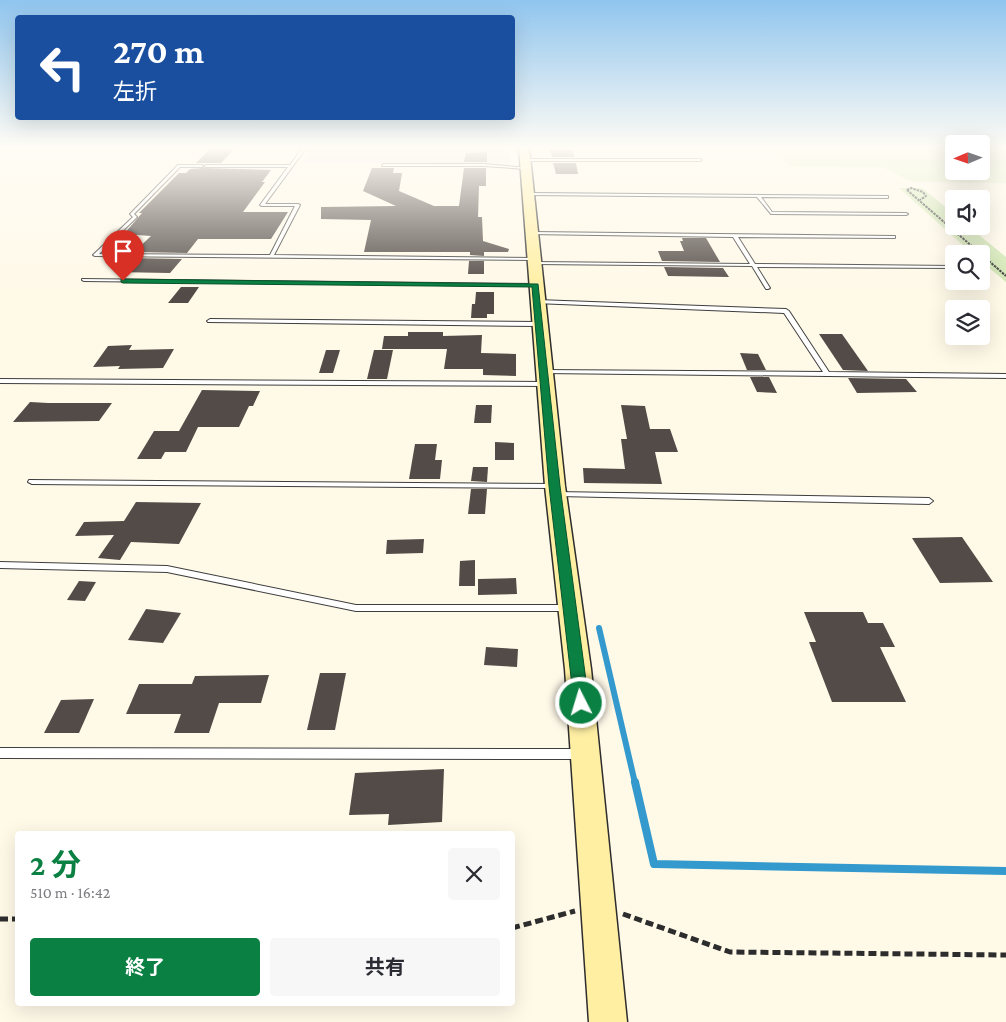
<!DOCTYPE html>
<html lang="ja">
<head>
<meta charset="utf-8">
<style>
  :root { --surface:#fff; --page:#f7f7f7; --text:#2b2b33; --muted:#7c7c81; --accent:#0b8043 }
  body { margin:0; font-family:"Crimson Pro","Noto Sans JP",serif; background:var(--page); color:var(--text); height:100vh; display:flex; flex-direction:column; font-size:19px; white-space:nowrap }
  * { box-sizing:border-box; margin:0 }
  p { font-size:16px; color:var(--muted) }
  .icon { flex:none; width:28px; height:28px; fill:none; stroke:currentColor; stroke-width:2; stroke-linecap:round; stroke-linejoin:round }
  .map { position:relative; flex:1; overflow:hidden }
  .drawer { position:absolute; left:15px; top:831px; width:500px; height:175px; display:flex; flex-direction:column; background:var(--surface); border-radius:5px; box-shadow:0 5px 20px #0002 }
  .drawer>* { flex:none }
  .banner { position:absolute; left:15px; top:15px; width:500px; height:105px; border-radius:5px; box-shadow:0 5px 20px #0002; background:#1a4fa0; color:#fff; overflow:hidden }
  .needle { width:32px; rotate:268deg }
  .controls { position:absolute; left:945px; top:135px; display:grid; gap:10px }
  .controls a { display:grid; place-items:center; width:45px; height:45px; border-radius:5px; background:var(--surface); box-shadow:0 5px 20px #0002; font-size:25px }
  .pin { position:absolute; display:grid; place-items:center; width:42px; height:42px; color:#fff; margin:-51px -21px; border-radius:50% 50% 50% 0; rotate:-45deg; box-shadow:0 0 5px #0007 }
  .pin .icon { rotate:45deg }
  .me { position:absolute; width:55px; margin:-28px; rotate:355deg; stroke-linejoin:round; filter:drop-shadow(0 0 4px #0008) }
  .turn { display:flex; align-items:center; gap:18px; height:105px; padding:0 15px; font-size:22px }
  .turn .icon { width:65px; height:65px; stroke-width:2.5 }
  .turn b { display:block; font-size:35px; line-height:42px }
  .round { display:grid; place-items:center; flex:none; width:52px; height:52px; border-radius:5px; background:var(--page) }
  .head { display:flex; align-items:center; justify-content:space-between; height:85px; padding:0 15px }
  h1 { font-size:30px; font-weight:700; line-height:38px; color:var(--accent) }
  .primary-button { display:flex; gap:10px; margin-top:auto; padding:10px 15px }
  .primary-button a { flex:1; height:58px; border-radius:5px; background:var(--accent); color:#fff; font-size:20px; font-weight:700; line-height:58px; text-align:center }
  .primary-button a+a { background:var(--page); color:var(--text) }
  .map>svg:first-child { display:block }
  .industrial { fill:#e8deea }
  .green { fill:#d2e8b3 }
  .pitch { fill:#e3efc5 }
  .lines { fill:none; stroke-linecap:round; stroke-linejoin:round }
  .stream-far1 { stroke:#349acd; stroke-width:6 }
  .stream { stroke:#349acd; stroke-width:8 }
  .building { fill:#534b47 }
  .lane-casing { stroke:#3e3e3e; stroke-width:2 }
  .secondary-casing { stroke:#2d2d2d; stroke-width:3 }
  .path-far1 { stroke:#2d2d2d; stroke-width:2; stroke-dasharray:2.5 1; stroke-linecap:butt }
  .path { stroke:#2d2d2d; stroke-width:5; stroke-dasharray:8 4; stroke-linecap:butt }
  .lane { fill:#fff; fill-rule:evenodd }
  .secondary { fill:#ffefa3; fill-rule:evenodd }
  .route { fill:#0b8043; stroke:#07532c }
</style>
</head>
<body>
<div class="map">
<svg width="1006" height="1022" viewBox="0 0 1006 1022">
  <rect width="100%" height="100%" fill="#fff9e8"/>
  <!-- industrial -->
  <polygon class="industrial" points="313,147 510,147 510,163 303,162"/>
  <!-- green -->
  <polygon class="green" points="899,188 922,188 954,214 954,226 968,226 1006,257 1006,282 981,261 981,254 973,254"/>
  <!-- pitch -->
  <polygon class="pitch" points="772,147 954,147 954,171 981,171 981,147 1006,147 1006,183 912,182 882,167 789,166"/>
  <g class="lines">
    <!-- stream-far1 -->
    <polyline class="stream-far1" points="599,628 635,783"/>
    <!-- stream -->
    <polyline class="stream" points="635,782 654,864 1006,871"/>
  </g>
  <!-- building -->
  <g class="building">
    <polygon points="212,147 236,147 221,163 196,163"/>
    <polygon points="550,150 573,150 574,157 552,157"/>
    <polygon points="487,152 487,162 464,162 466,153"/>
    <polygon points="553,163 576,163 578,174 556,174"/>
    <polygon points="204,168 271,170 262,182 265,182 243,212 288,212 271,239 198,239 187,253 134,252 151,236 124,234 142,213 139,213 179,173 186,173 190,169"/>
    <polygon points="372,168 394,168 393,173 402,173 399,191 434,206 459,206 464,168 486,168 486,186 479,186 478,217 482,217 483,241 509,249 508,252 484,252 484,256 470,255 470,252 364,252 371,220 321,219 321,207 396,206 363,191"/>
    <polygon points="682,238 706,238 720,262 662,261 658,251 684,251 680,241 683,241"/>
    <polygon points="128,258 182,259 170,273 114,272"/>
    <polygon points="469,261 484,261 484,274 468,274"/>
    <polygon points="664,267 723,268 729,277 668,276"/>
    <polygon points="181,287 199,287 188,303 168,303"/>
    <polygon points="476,292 494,292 494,314 487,314 487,318 471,318 472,304 475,304"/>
    <polygon points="408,332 443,332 443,336 482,335 481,353 516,354 516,376 483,375 483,369 444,369 447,349 382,349 384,336 408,336"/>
    <polygon points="819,334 842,334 868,371 843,370"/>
    <polygon points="132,345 129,350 174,349 163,368 118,369 120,366 93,367 108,346"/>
    <polygon points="326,350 340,350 333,373 319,373"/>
    <polygon points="374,350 393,350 387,379 367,379"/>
    <polygon points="740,353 758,354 766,370 747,370"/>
    <polygon points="750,377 769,377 777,393 757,392"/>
    <polygon points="848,378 906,379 917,392 857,393"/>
    <polygon points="202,390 260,391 253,406 249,406 239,427 198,427 186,452 165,452 161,459 137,459 154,431 179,431"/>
    <polygon points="30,402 48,403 112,403 99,421 13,422"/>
    <polygon points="476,405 492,405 491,423 474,423"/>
    <polygon points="621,405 645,406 650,429 670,429 678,452 655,452 662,484 584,483 583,468 625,469 621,439 627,439"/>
    <polygon points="495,442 514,443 514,460 495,460"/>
    <polygon points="415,444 437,444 435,460 442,460 440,479 409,479"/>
    <polygon points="473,467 488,467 487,482 471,481"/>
    <polygon points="471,489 487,489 485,514 468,514"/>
    <polygon points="136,502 201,503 179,544 131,542 120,560 98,558 114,535 75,536 84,522 124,521"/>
    <polygon points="962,537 993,582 940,583 912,538"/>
    <polygon points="424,539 423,553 386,554 387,540"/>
    <polygon points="475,560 475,586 459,586 460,561"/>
    <polygon points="516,578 517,594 478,595 478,579"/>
    <polygon points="79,581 96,582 85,601 67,600"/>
    <polygon points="146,609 181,613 163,643 128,640"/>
    <polygon points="804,612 863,612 868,623 883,623 895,647 880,647 906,702 832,702 809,642 816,642"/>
    <polygon points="486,647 518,649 517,667 484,665"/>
    <polygon points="320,673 346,673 335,730 307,730"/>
    <polygon points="269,675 261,703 219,703 209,733 174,733 181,714 126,714 139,684 192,684 195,676"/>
    <polygon points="94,699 79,733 44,733 61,700"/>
    <polygon points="444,769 442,822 388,825 389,814 349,815 355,773"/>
  </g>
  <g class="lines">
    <defs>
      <g id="lane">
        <polygon points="303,147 307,147 265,204 298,204 300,205 274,255 534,258 536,259 534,260 95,256 93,255 133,217 130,214 131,213 178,165 202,165 203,167 180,167 134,214 137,217 136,218 99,254 270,255 295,206 262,206 260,205 288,167 206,167 204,166 206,165 290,165"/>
        <polygon points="525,159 700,159 702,160 700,161 524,161"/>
        <polygon points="383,164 484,164 528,168 526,169 484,166 382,166"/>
        <polygon points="528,193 887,196 888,196 888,198 761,197 772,212 906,213 908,214 906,215 771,214 757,197 527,195 526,194"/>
        <polygon points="531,232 893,236 895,236 895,238 738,237 755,264 954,266 954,268 757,267 770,288 768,289 766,289 752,266 534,264 532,263 534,262 750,264 733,237 529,234 529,232"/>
        <polygon points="82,279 536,284 538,285 536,286 84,281 82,280"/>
        <polygon points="537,300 786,309 789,311 829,372 1006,374 1006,378 543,373 541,372 541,370 823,372 784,313 535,303 535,301"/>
        <polygon points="210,319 539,322 542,324 539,326 208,322 207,321"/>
        <polygon points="0,379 544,382 547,384 544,386 0,383"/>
        <polygon points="29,480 555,484 559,486 555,488 32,484 28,482"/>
        <polygon points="555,492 929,498 933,501 929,504 558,496 555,496 554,494"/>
        <polygon points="0,562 167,566 356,605 567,605 570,606 571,608 570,610 567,611 356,611 167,572 0,568"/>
        <polygon points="0,748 579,749 583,751 584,754 583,757 579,759 0,758"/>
      </g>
      <polygon id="secondary" points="519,147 529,147 565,486 591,669 627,1022 589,1022 565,669 545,486"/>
    </defs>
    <!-- lane casing -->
    <use href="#lane" class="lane-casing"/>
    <!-- secondary casing -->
    <use href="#secondary" class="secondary-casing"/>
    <!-- path-far1 -->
    <g class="path-far1">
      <polyline points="907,190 981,254"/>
      <polyline points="907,190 911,188 923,192 926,196 920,200"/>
      <polyline points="981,254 1006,276"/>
    </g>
    <!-- path -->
    <g class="path">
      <polyline points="623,914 730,952 1006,955"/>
      <polyline points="0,919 18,919"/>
      <polyline points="512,928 575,911"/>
    </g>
    <!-- lane -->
    <use href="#lane" class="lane"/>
    <!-- secondary -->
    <use href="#secondary" class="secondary"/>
  </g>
  <!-- sky -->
  <linearGradient id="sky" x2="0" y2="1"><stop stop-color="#90c5ee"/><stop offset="0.51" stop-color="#fffcf5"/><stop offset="1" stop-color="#fffcf5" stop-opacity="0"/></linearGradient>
  <rect width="1006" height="290" fill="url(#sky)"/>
  <!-- route -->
  <polygon class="route" points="121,279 538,284 560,486 589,703 587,708 581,710 576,708 574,703 549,486 532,287 123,283 121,282"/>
</svg>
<div class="controls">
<a><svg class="needle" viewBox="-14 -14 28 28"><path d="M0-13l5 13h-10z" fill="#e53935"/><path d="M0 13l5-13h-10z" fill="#7c7c81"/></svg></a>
<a><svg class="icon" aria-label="sound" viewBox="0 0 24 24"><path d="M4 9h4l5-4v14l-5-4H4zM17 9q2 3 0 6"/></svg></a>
<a><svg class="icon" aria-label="search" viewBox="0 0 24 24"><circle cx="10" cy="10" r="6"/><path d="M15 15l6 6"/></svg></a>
<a><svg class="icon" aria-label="layers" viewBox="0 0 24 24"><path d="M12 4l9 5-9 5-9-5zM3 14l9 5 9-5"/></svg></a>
</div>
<div class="pin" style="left:123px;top:281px;background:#d93025"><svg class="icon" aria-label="arrive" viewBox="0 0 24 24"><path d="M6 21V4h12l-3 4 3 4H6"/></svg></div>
<svg class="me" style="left:581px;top:703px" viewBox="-20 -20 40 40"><circle r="17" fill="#0b8043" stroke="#fff" stroke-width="3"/><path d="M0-11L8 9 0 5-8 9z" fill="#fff"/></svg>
<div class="banner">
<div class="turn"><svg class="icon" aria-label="left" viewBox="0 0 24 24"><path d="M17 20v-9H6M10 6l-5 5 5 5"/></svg><div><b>270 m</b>左折</div></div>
</div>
<section class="drawer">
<div class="head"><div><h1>2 分</h1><p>510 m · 16:42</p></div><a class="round"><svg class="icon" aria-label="close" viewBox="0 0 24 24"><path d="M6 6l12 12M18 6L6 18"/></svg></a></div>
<div class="primary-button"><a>終了</a><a>共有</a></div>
</section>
</div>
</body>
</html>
